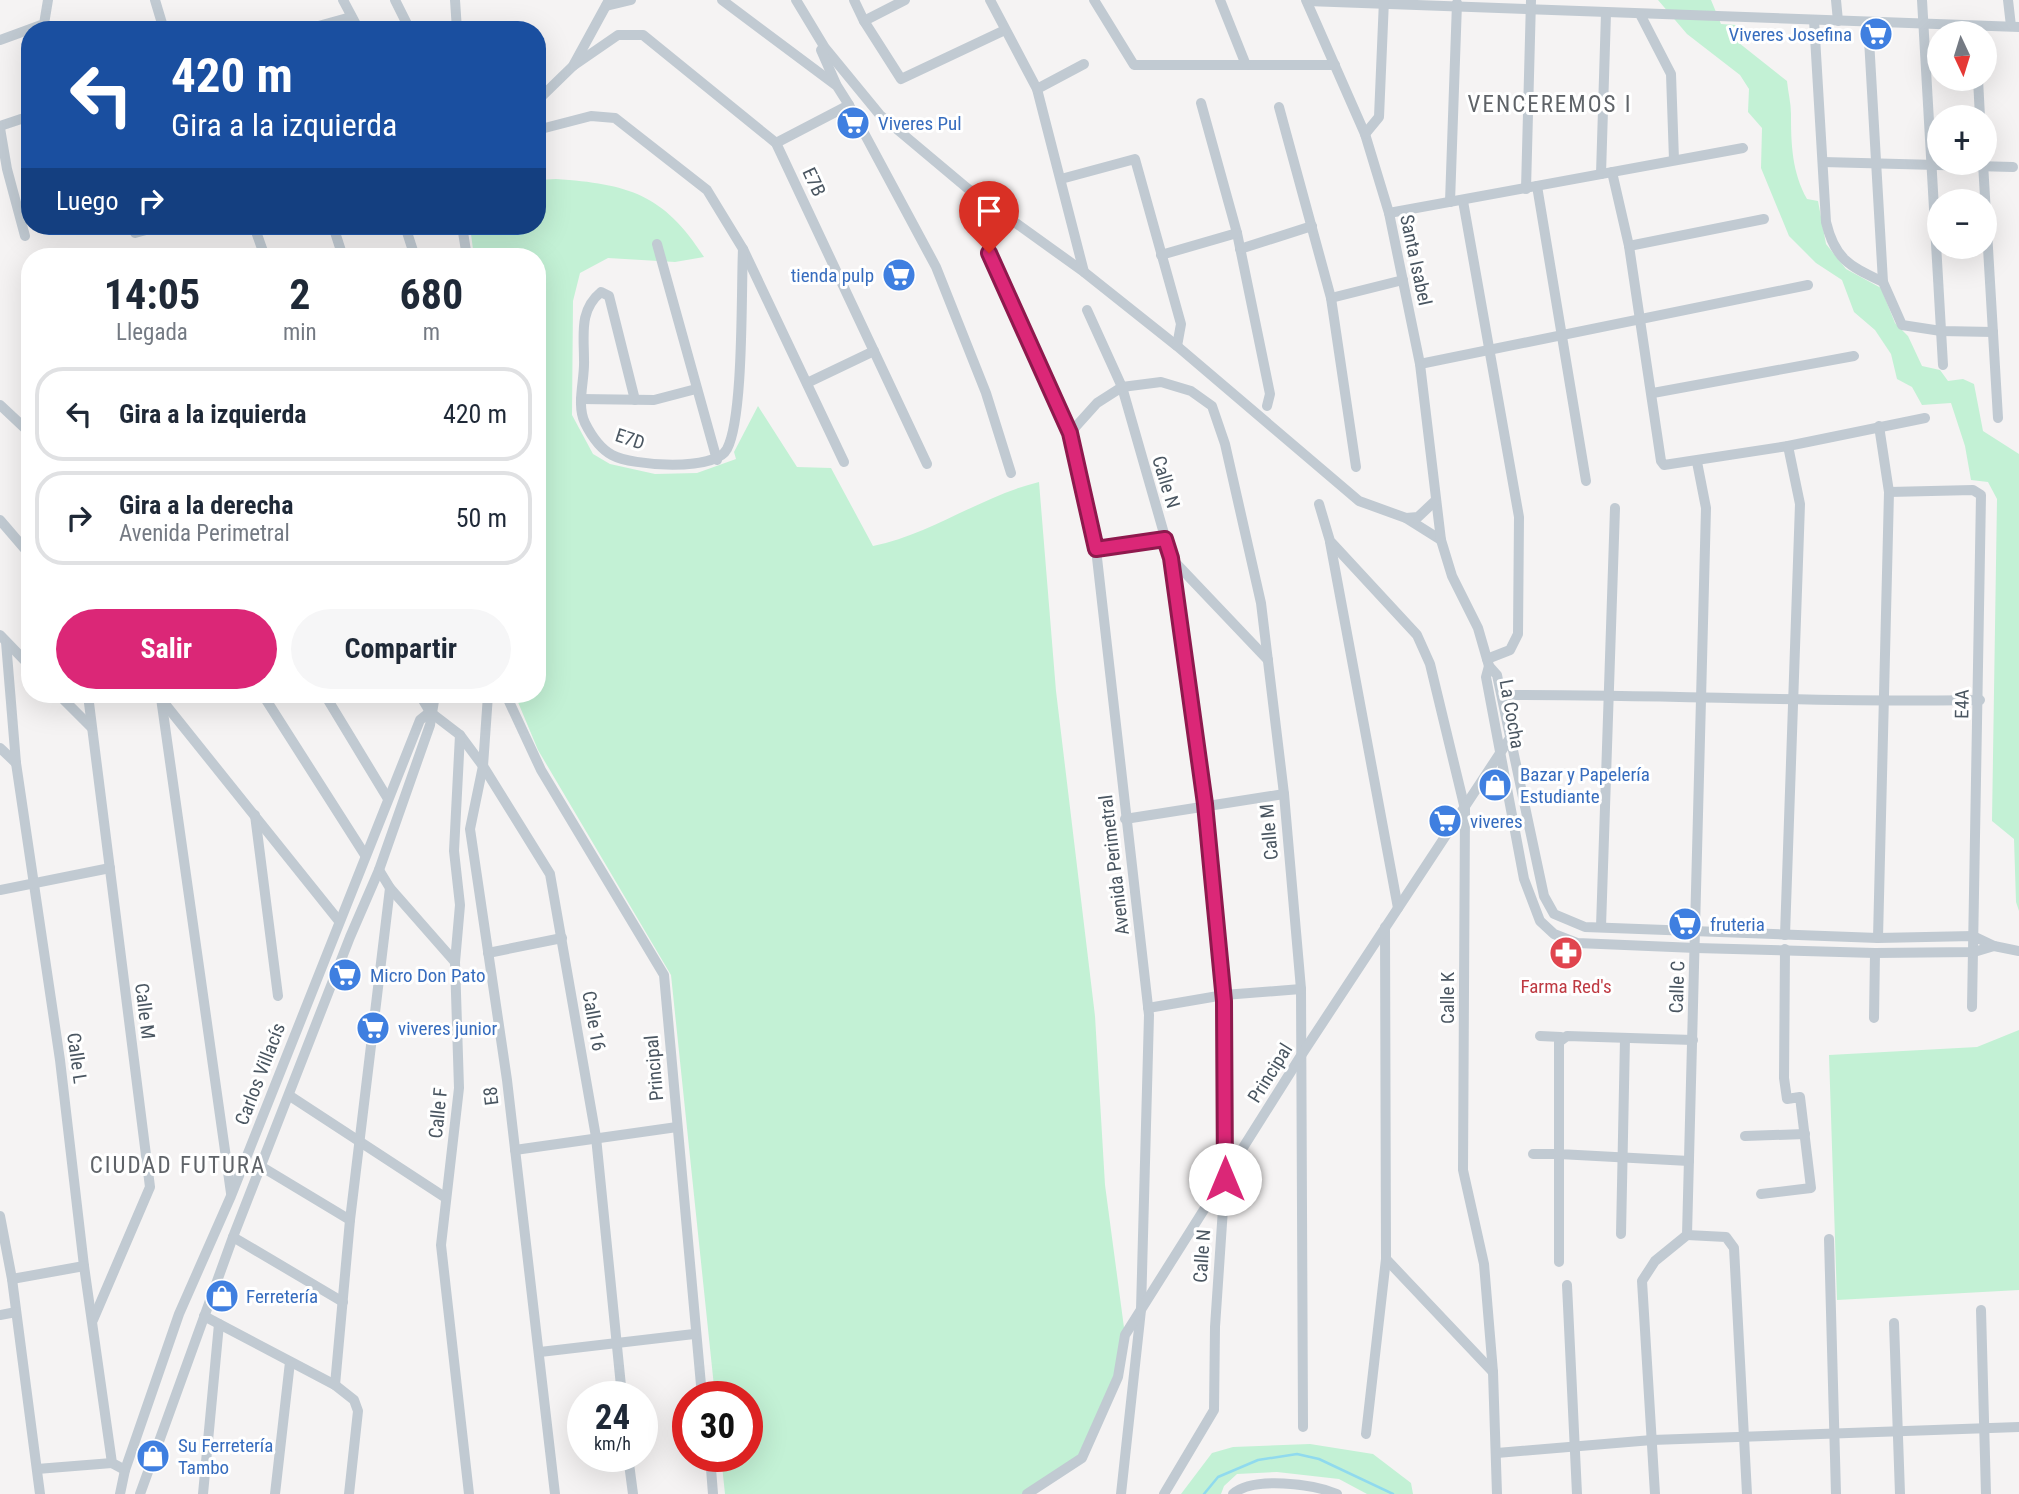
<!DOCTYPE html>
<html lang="es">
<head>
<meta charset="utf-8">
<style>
  :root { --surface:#fff; --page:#f6f6f7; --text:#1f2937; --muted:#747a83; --line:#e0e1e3; --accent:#db2777 }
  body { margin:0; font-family:"Roboto Condensed",sans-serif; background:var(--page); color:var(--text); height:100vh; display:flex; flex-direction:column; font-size:26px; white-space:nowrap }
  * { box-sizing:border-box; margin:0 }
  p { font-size:23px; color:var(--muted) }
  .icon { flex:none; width:38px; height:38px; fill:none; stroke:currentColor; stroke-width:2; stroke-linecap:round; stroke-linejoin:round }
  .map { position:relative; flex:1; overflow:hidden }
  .side { position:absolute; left:21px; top:248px; width:525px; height:455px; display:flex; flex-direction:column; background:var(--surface); border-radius:28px; box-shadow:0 7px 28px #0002 }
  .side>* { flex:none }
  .banner { position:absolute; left:21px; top:21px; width:525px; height:214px; border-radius:28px; box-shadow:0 7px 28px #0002; background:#1a4fa0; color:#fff; overflow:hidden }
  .needle { width:46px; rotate:176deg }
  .tools { position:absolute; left:1927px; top:21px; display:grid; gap:14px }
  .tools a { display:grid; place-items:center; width:70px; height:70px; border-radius:50%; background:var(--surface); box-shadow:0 7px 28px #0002; font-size:35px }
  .speed { position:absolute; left:567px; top:1381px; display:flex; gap:14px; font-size:35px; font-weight:700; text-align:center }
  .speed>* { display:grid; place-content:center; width:91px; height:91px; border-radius:50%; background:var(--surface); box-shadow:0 7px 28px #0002; line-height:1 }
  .speed small { font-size:18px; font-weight:400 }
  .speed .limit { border:10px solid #d22; background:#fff; color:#111 }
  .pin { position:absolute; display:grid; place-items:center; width:60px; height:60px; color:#fff; margin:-72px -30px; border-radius:50% 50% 50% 0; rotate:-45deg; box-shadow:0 0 7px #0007 }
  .pin .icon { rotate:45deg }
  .me { position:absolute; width:77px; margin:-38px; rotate:0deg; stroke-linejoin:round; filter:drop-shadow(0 0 5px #0008) }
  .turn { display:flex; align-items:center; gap:24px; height:147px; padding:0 35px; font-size:32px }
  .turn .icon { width:91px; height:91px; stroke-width:2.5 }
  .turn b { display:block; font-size:49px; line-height:60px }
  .then { display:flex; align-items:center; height:66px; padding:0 35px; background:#0003; gap:14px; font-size:26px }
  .eta { display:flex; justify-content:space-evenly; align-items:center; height:119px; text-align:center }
  .eta b { font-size:42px; font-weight:700; line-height:49px }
  .cta { display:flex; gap:14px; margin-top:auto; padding:14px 35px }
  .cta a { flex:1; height:80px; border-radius:42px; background:var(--accent); color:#fff; font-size:28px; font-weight:700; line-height:80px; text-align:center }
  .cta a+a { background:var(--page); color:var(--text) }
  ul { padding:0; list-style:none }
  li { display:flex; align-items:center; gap:21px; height:94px; margin:0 14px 10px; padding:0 21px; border:4px solid var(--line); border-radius:28px }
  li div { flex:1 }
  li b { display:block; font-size:26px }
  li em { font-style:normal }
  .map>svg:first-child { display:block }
  .green { fill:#c3f1d5 }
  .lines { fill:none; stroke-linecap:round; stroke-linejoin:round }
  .stream { stroke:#90daee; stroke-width:2.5 }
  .minor { stroke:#c1cad2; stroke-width:10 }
  .route-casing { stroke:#8e194d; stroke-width:18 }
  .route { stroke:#db2777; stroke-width:12 }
  .labels { text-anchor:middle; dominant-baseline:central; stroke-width:6; stroke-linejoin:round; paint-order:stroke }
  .shop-label { font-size:19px; fill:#366cbe; stroke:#fff; text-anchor:start }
  .street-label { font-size:19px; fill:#4a5661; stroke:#fff }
  .health-label { font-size:19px; fill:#be3a42; stroke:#fff }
  .quarter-label { font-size:23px; letter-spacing:2px; fill:#5f6368; stroke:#fff }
</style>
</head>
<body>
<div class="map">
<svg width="2019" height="1494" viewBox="0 0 2019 1494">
  <rect width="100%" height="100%" fill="#f5f3f3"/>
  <!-- green -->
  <g class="green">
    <path d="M1658,0H1711L1721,24L1736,25L1739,43L1787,81C1788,92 1791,103 1791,114C1791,144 1792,172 1807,199L1818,201L1826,244L1846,269L1881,288L1895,323L1908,336L1922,366L1940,370L1948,381L1963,379L1974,384L1983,431L2019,454V911L2016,902L2014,839L1992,821L1997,499L1988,482L1971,480L1965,446L1951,403L1922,405L1912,387L1897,379L1891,354L1875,330L1854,312L1842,280L1816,263L1789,236L1761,168L1762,128L1748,112L1749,89L1740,75L1687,34Z"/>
    <path d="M556,179C628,184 664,194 704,257L675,262L608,258L580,273L573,301L572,415L593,454L610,464L655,474L697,473L736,459L734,452L758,406L797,467L831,468L873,546C932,534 981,496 1039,482L1056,691L1095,1016L1105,1185L1125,1335L1118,1377L1082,1458L1027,1494H725L721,1456H747V1396H715L671,975L538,750L515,695H537V257H474L471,234L475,226H537V180Z"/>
    <polygon points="2019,1030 2019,1290 1837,1300 1829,1055 1977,1047"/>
    <polygon points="1310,1444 1373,1454 1411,1483 1413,1494 1367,1494 1339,1479 1277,1472 1237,1474 1224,1486 1221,1494 1181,1494 1212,1453 1233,1447"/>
  </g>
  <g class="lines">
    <!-- stream -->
    <polyline class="stream" points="1204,1494 1218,1477 1258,1460 1297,1454 1319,1459 1393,1494"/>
    <!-- minor -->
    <g class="minor">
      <polyline points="155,0 164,30"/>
      <polyline points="343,0 359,30"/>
      <polyline points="395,0 410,30"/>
      <polyline points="455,0 457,30"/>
      <polyline points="722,0 837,86 849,105 936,267 986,393 1011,473"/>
      <polyline points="796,0 825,48 880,115 967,188 1084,272 1177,346 1359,501 1406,518 1441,540"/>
      <polyline points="854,0 864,21 901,79 1005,30"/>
      <polyline points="990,0 1037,89 1084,272"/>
      <polyline points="1094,0 1134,65 1335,65"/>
      <polyline points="1220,0 1246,65"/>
      <polyline points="1306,0 1365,134 1389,213 1420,364 1441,540 1452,576 1478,628 1489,666 1497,675 1544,896 1554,914 1585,927 1878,938 1973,936 1994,946 2019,951"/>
      <polyline points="1836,0 1838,21"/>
      <polyline points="1922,0 1943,365"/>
      <polyline points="2008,0 2011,26"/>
      <polyline points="1307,1 2019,27"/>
      <polyline points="606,6 631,0"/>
      <polyline points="1640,14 1671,74 1674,160"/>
      <path d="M1814,20L1826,222C1835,260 1850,266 1883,282L1902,325L1941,331L1993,332"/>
      <polyline points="864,21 905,0"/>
      <polyline points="1868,22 1883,282"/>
      <polyline points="304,30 351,17"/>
      <polyline points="0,40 44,24 48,0"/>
      <polyline points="821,50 836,84"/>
      <polyline points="573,66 618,35 643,35 776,143 927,464"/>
      <polyline points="1978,79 1980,117"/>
      <polyline points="1037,89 1084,64"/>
      <polyline points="537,101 573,66 609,0"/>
      <polyline points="1201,103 1237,233 1270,394 1267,406"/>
      <polyline points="1279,107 1331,298 1356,467"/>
      <polyline points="0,126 30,116"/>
      <polyline points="0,128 7,169 25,236"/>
      <polyline points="537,130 591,116 615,118 707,190 743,249 844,462"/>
      <polyline points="1365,134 1379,117 1384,0"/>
      <polyline points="776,143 849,105"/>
      <polyline points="1823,162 2013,167"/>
      <polyline points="1983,163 1998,418"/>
      <polyline points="1612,172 1629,246 1661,461 1664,465 1788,446 1925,418"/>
      <polyline points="1601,174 1606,13"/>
      <polyline points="1061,179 1135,159 1181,324 1177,346"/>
      <polyline points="1537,186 1586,481"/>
      <polyline points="1526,189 1531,0"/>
      <polyline points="1463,201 1519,517 1518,634 1510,650 1487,659"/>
      <polyline points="1450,202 1457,3"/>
      <polyline points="1389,213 1743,148"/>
      <polyline points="254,226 265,257"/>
      <polyline points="333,226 343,257"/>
      <polyline points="405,226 415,257"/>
      <polyline points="462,226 467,257"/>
      <polyline points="135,233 161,226"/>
      <polyline points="657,244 717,460"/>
      <polyline points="1629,246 1764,219"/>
      <polyline points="1240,249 1312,226"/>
      <polyline points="989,253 1070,433 1096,549 1149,1015 1141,1310 1121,1494"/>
      <polyline points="1161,255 1237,233"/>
      <polyline points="342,257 426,257"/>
      <polyline points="1331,298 1403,280"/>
      <polyline points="1087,310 1122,387 1171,558 1205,804 1224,1001 1225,1179 1215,1327 1214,1410 1164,1494"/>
      <polyline points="1420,364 1808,285"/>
      <polyline points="807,383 874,351"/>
      <polyline points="1653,393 1854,356"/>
      <polyline points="581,399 654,400 696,389"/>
      <path d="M635,400L609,296L601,292C579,310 584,334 584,360C585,380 576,404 585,423C591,435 599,448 612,455C632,466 715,472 727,449C744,417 741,290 743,249"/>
      <polyline points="0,405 30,433"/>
      <polyline points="1070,433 1097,403 1122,387 1161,382 1191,391 1212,406 1225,444 1261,603 1284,794 1301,989 1303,1427"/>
      <polyline points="1889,492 1973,490 1981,495 1972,1007"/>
      <polyline points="1319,504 1330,541 1417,635 1430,664 1465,809 1463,1170 1484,1264 1493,1372 1497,1494"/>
      <polyline points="1406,518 1418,517 1434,502"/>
      <polyline points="0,520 30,555"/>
      <polyline points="1330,542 1398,908"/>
      <polyline points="1096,549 1165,539"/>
      <polyline points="1171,558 1268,660"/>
      <polyline points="0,635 30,666"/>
      <polyline points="6,642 16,763 60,1060 84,1266 112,1463 125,1470"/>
      <polyline points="1489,666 1486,677 1524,879 1540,921 1554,934 1577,943 1696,948 1875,953 1974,952 1994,946"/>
      <polyline points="59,695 91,727"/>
      <polyline points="88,695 150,1187 93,1320"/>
      <polyline points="263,695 365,855"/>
      <polyline points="325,695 388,799"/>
      <polyline points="420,695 430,712 460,735 483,766 550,874 596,1137 622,1396"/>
      <polyline points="488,695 483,766 470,829 507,1080 555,1494"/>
      <polyline points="506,695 541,770 664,975 702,1396"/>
      <path d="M1502,695C1661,694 1821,703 1980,700"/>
      <polyline points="161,698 231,1193"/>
      <polyline points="161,699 339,921"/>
      <polyline points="460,735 454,851 460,905 455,962 459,1088 441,1245 469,1494"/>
      <polyline points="0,748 16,763"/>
      <polyline points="255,815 278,996"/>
      <polyline points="1125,819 1284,794"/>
      <polyline points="379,870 390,888 455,962"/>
      <polyline points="0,890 110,868"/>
      <polyline points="1601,927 1615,508"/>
      <polyline points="1785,935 1800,504 1788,446"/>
      <polyline points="1878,938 1889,492 1879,426"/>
      <polyline points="488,953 562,938"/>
      <polyline points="1148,1008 1224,995 1301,989"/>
      <polyline points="1874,1018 1875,953"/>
      <polyline points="1540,1036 1561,1037"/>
      <polyline points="290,1096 446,1198"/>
      <polyline points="1745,1136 1805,1134"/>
      <polyline points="515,1150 677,1127"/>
      <polyline points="1533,1154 1559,1154 1559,1262"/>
      <polyline points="1689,1161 1559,1154 1559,1042 1567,1036 1693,1040"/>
      <polyline points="262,1167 350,1220"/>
      <polyline points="1761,1194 1811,1188 1800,1097 1787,1099 1784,1078 1785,949"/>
      <polyline points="0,1216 12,1279 40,1494"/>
      <polyline points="1621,1234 1625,1038"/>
      <polyline points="1687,1235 1726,1237 1734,1248 1747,1494"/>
      <polyline points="233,1237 343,1302"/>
      <polyline points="1829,1239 1836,1494"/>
      <polyline points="1386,1259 1493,1372"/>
      <polyline points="12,1279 84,1266"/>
      <polyline points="1567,1285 1577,1494"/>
      <polyline points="1981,1310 1986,1494"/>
      <polyline points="0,1315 16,1312"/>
      <polyline points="204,1316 335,1385 354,1400 358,1411 349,1494"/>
      <polyline points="1894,1323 1900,1494"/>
      <polyline points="540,1352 694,1334"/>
      <polyline points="335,1385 350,1220 390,888"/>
      <polyline points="1366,1434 1386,1259 1385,927"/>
      <polyline points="1497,1453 1652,1440 2019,1427"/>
      <polyline points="628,1456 633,1494"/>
      <polyline points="710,1456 713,1494"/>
      <polyline points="37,1469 112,1463"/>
      <polyline points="120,1494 125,1470 179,1314 231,1196 420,720 430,712"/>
      <polyline points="140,1494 233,1237 350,937 379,870 430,725 435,695"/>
      <polyline points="203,1494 219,1324"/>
      <polyline points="275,1494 290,1362"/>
      <polyline points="1027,1494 1082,1458 1118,1377 1125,1335 1302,1054 1510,738"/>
      <path d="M1233,1494C1253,1476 1313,1484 1337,1494"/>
      <polyline points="1655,1494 1642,1281 1655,1261 1687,1235 1706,508 1697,462"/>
    </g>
  </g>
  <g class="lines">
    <defs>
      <polyline id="route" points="989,253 1070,433 1096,549 1165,539 1171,558 1205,804 1224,1001 1225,1179"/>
    </defs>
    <!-- route casing -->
    <use href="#route" class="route-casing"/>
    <!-- route -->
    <use href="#route" class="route"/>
  </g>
  <!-- icons -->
  <defs>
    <symbol id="supermarket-disc" viewBox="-11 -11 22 22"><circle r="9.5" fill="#3f7fe0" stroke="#fff"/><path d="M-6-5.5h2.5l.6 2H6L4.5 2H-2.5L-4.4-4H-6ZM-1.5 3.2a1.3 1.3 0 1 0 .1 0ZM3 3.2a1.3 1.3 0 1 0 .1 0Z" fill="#fff"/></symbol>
    <symbol id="shop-disc" viewBox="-11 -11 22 22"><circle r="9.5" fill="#3f7fe0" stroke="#fff"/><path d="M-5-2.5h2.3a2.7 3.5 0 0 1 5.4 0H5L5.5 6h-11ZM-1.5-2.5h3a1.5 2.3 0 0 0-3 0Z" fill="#fff"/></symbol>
    <symbol id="pharmacy-disc" viewBox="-11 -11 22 22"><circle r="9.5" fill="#e0444e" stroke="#fff"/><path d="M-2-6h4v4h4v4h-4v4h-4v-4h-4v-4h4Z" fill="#fff"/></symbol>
  </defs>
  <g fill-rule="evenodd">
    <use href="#supermarket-disc" x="1857" y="15" width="38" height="38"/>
    <use href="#supermarket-disc" x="834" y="104" width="38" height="38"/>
    <use href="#supermarket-disc" x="880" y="256" width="38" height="38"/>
    <use href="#shop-disc" x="1476" y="766" width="38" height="38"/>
    <use href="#supermarket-disc" x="1426" y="802" width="38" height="38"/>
    <use href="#supermarket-disc" x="1666" y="905" width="38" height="38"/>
    <use href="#pharmacy-disc" x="1547" y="934" width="38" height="38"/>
    <use href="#supermarket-disc" x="326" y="956" width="38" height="38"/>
    <use href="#supermarket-disc" x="354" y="1009" width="38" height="38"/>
    <use href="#shop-disc" x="203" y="1277" width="38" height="38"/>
    <use href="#shop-disc" x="134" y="1437" width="38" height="38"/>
  </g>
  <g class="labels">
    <!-- shop labels -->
    <g class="shop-label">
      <text x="1852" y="34" text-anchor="end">Viveres Josefina</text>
      <text x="878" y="123">Viveres Pul</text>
      <text x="874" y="275" text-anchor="end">tienda pulp</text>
      <text x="1520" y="774">Bazar y Papelería<tspan x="1520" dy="22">Estudiante</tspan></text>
      <text x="1470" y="821">viveres</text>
      <text x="1710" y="924">fruteria</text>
      <text x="370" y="975">Micro Don Pato</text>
      <text x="398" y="1028">viveres junior</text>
      <text x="246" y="1296">Ferretería</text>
      <text x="178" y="1445">Su Ferretería<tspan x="178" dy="22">Tambo</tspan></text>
    </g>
    <!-- street labels -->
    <g class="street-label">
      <text transform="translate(814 182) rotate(65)">E7B</text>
      <text transform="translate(1416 260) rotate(78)">Santa Isabel</text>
      <text transform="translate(630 439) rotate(18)">E7D</text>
      <text transform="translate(1166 482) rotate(73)">Calle N</text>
      <text transform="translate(1962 704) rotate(-89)">E4A</text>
      <text transform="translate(1512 714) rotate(80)">La Cocha</text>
      <text transform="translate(1269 832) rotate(-95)">Calle M</text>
      <text transform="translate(1114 865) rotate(-97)">Avenida Perimetral</text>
      <text transform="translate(1677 987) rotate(-88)">Calle C</text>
      <text transform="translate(1447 998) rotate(-90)">Calle K</text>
      <text transform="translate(145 1011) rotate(83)">Calle M</text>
      <text transform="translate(594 1021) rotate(80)">Calle 16</text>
      <text transform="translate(77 1058) rotate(82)">Calle L</text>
      <text transform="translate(654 1068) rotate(-95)">Principal</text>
      <text transform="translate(1270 1073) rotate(-58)">Principal</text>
      <text transform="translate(260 1074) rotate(-69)">Carlos Villacís</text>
      <text transform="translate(491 1096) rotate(-97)">E8</text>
      <text transform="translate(438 1113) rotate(-84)">Calle F</text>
      <text transform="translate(1202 1256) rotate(-86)">Calle N</text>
    </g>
    <!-- health labels -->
    <g class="health-label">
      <text x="1566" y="986">Farma Red's</text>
    </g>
    <!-- quarter labels -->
    <g class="quarter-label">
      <text x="1550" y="104">VENCEREMOS I</text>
      <text x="178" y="1165">CIUDAD FUTURA</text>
    </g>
  </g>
</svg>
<div class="tools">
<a><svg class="needle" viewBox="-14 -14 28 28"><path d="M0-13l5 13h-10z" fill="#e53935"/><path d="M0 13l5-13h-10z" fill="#747a83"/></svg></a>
<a>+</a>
<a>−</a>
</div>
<div class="speed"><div>24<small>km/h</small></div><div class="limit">30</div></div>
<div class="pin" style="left:989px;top:253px;background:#d93025"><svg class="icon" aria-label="arrive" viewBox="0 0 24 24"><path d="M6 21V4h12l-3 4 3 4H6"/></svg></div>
<svg class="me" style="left:1225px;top:1179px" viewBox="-20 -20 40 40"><circle r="19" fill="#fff"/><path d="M0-13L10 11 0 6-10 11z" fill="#db2777"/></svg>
<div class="banner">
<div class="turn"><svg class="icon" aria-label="left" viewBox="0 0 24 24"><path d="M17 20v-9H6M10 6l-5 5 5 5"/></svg><div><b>420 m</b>Gira a la izquierda</div></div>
<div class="then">Luego<svg class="icon" aria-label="right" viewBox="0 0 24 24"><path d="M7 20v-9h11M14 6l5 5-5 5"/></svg></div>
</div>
<section class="side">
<div class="eta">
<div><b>14:05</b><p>Llegada</p></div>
<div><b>2</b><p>min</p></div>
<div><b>680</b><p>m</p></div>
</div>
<ul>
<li><svg class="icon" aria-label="left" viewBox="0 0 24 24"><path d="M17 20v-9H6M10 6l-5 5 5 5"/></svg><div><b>Gira a la izquierda</b></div><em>420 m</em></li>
<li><svg class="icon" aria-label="right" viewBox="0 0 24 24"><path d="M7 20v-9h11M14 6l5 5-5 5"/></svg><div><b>Gira a la derecha</b><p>Avenida Perimetral</p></div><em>50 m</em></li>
</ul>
<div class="cta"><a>Salir</a><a>Compartir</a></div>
</section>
</div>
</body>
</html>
